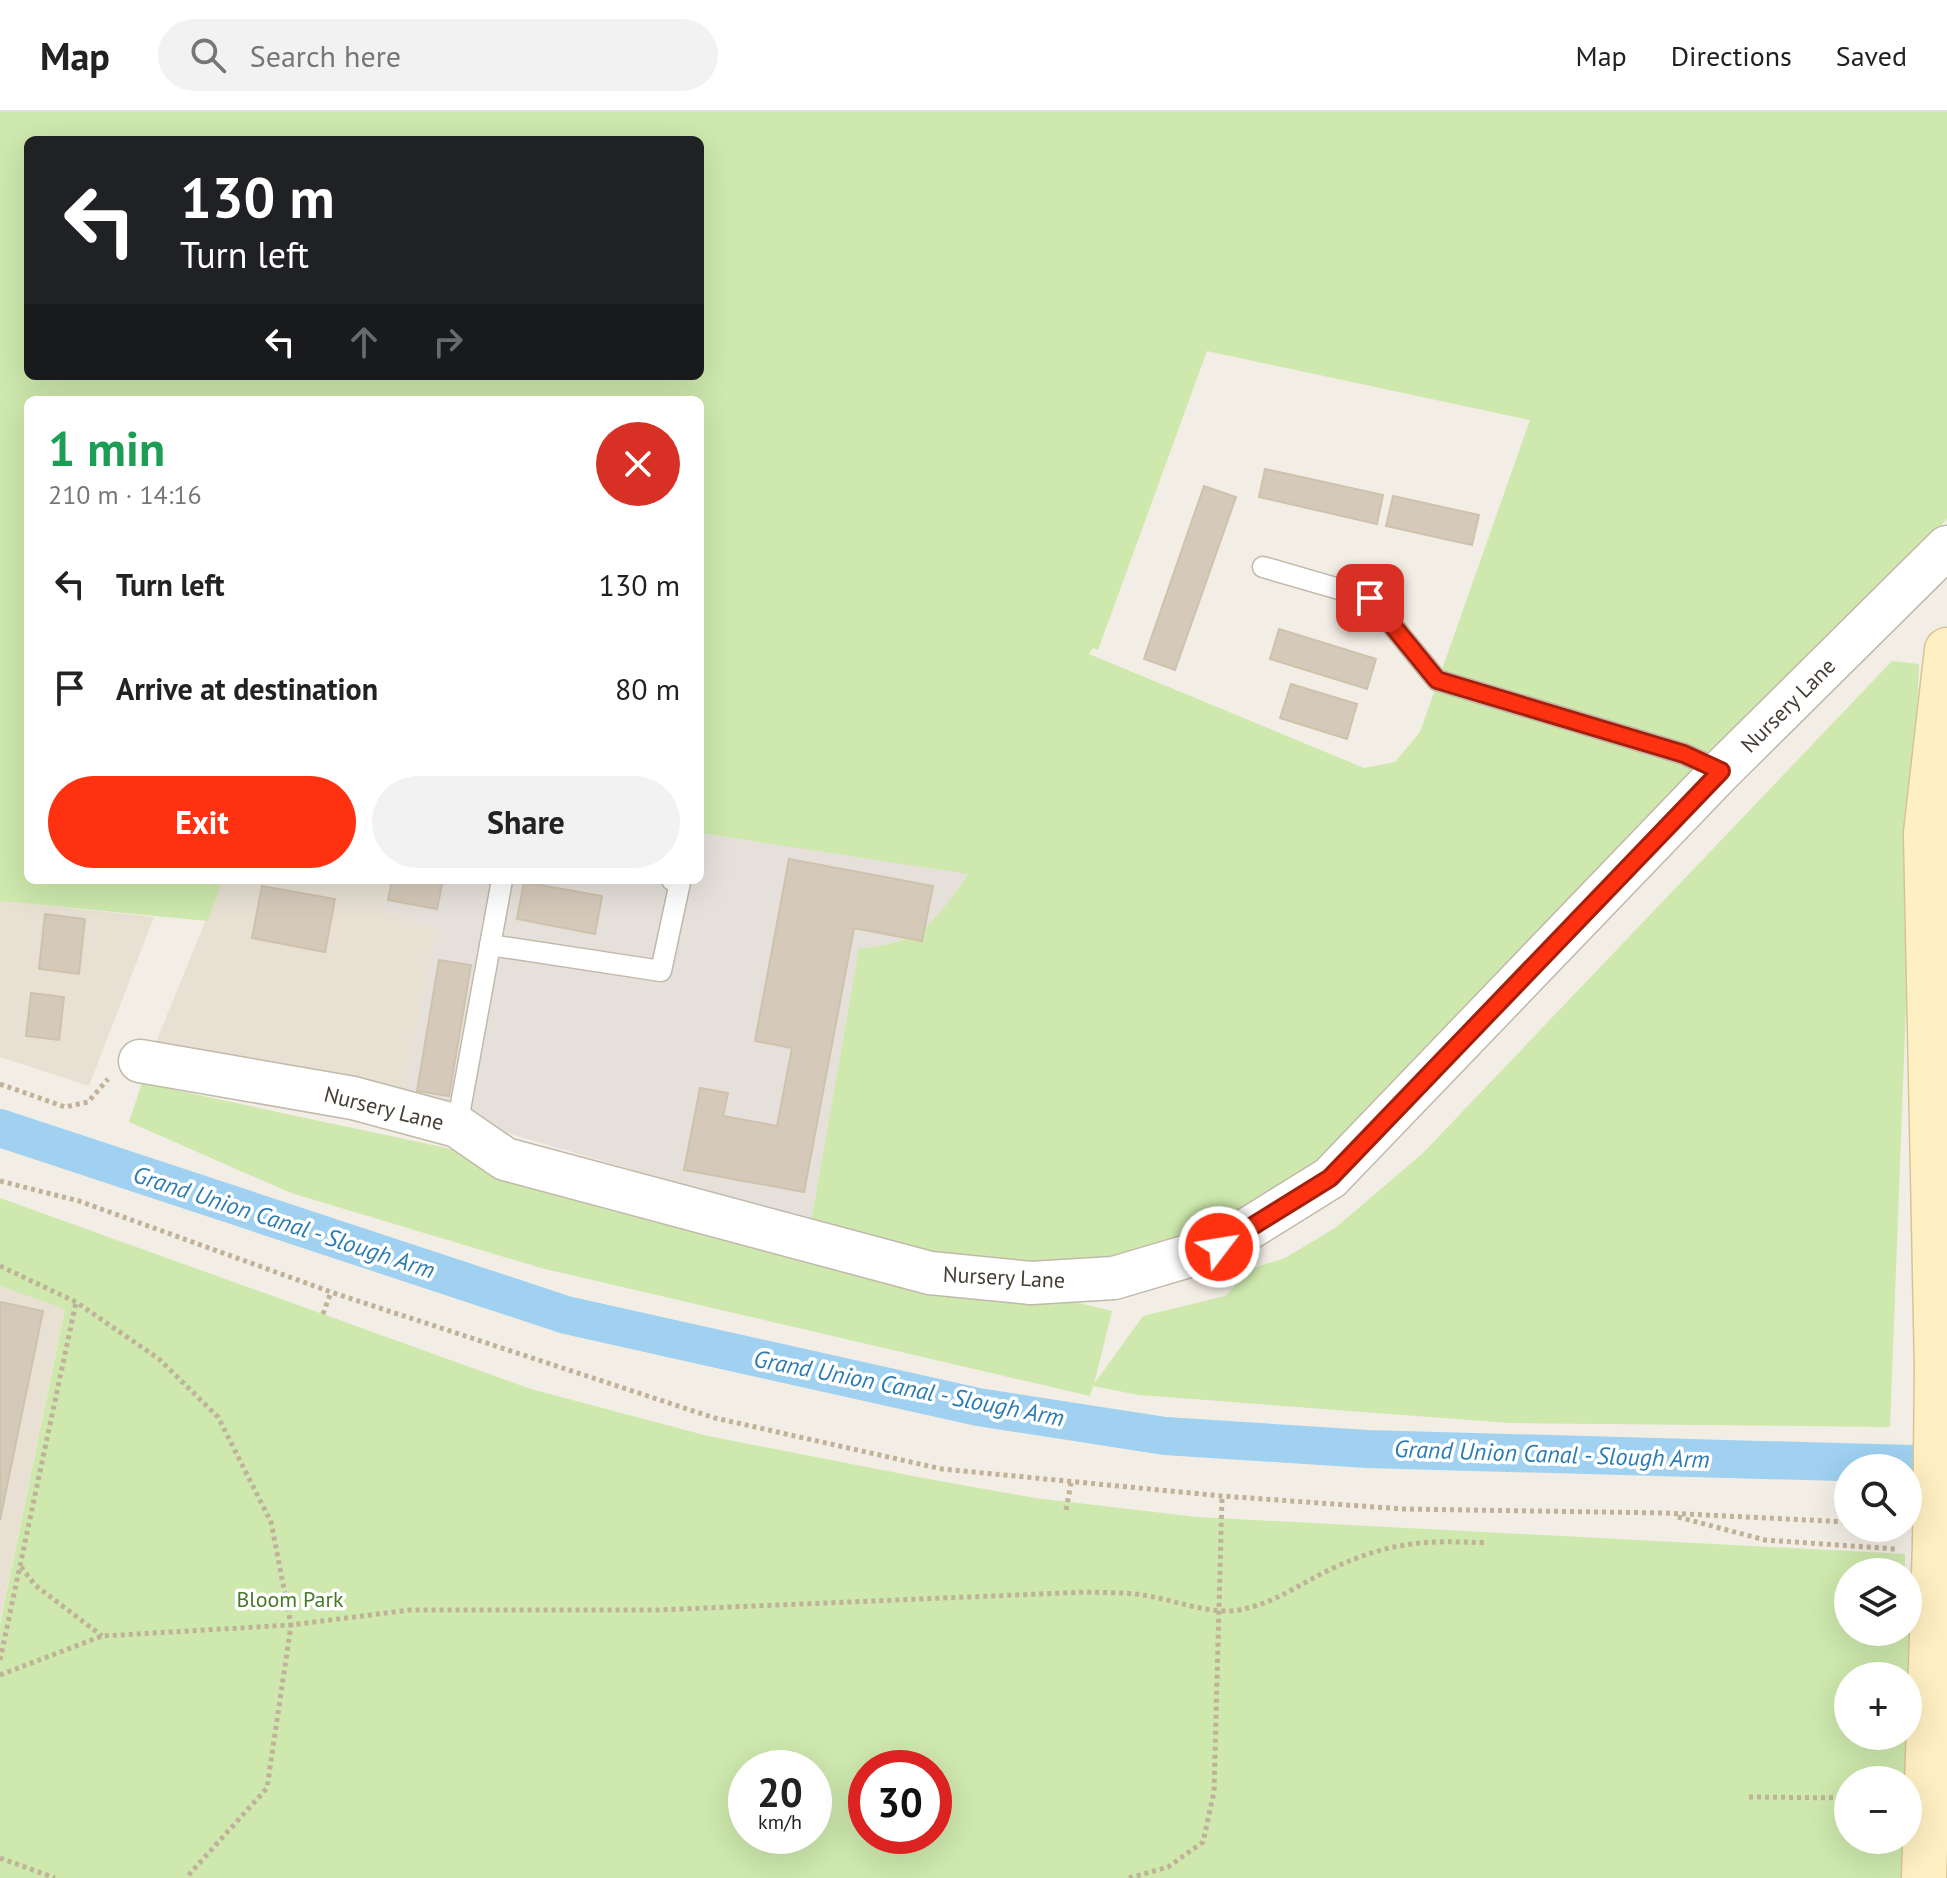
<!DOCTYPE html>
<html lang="en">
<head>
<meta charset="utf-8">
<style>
  :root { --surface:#fff; --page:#f2f2f2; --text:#222; --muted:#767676; --line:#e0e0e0; --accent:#fe3111 }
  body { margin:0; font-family:"PT Sans",sans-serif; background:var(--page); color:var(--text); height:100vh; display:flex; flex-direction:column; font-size:30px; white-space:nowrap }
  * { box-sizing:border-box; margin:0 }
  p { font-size:26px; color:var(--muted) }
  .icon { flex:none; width:44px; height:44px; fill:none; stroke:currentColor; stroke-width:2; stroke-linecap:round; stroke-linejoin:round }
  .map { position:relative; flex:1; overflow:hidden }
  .panel { position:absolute; left:24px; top:284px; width:680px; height:488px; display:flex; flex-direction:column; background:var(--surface); border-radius:12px; box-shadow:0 8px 32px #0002 }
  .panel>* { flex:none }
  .banner { position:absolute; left:24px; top:24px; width:680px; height:244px; border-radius:12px; box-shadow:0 8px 32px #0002; background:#202124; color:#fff; overflow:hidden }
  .controls { position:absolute; left:1834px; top:1342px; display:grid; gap:16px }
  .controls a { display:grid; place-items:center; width:88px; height:88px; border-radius:50%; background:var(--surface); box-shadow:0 8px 32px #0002; font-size:40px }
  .speed { position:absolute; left:728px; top:1638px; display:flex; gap:16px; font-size:40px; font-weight:700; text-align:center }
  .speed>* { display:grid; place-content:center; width:104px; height:104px; border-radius:50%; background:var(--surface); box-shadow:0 8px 32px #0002; line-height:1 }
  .speed small { font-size:20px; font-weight:400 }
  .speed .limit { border:12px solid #d22; background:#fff; color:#111 }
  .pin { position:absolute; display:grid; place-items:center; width:68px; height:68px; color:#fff; margin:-34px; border-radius:16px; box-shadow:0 4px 12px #0006 }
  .me { position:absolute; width:88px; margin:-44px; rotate:59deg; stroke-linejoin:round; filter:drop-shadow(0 0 6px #0008) }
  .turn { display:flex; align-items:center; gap:28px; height:168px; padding:0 24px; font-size:36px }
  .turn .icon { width:104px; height:104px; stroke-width:2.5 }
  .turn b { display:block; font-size:56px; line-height:68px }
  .lanes { display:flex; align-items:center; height:76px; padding:0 24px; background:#0003; justify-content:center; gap:40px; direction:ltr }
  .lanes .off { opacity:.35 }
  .round { display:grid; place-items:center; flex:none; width:84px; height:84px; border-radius:42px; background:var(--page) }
  .headline { display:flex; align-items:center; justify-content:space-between; height:136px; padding:0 24px }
  h1 { font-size:48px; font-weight:800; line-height:60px; color:#1e9e55 }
  .primary-button { display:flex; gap:16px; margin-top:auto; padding:16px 24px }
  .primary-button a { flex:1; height:92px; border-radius:48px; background:var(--accent); color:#fff; font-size:32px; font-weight:800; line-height:92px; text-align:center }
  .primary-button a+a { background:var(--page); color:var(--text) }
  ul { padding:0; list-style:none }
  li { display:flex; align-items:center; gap:24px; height:104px; padding:0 24px }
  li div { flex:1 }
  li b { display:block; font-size:30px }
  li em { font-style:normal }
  header { display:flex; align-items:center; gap:48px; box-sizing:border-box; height:112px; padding:0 40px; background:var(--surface); border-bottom:2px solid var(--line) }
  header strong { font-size:38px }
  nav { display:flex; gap:44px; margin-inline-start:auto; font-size:28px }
  .search { width:560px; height:72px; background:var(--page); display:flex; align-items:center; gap:20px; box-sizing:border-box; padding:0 28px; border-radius:44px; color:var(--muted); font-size:30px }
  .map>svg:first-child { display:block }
  .residential { fill:#e7e0d3 }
  .industrial { fill:#e5e0da }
  .green { fill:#cee8ad; fill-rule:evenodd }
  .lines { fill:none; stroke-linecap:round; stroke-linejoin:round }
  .canal { stroke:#a0d1f1; stroke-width:38 }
  .building { fill:#d5caba; stroke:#cfc2ad; stroke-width:2 }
  .lane-casing { stroke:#c1b9aa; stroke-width:23 }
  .street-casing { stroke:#c1b9aa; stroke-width:45 }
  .secondary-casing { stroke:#d7c496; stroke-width:47 }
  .path { stroke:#c0b298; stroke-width:5; stroke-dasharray:4 4; stroke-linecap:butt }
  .lane { stroke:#fff; stroke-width:20 }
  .street { stroke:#fff; stroke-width:42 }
  .secondary { stroke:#fff0c3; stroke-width:44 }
  .secondary-bridge-casing { stroke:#d7c496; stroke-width:47; stroke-linecap:butt }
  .secondary-bridge { stroke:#fff0c3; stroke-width:44 }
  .route-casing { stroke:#a5200b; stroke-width:20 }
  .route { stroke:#fe3111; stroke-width:14 }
  .labels { text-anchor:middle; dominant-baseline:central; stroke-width:7; stroke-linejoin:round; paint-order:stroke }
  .street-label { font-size:22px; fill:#453e34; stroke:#fff }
  .park-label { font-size:22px; fill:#477827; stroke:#fff }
  .water-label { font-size:24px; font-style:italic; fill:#2c7cb3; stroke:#fff }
</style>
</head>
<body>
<header>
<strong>Map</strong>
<div class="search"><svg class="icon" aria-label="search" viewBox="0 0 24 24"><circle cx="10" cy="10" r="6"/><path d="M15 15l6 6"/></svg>Search here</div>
<nav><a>Map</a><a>Directions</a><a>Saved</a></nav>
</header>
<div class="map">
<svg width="1947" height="1766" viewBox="0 0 1947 1766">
  <rect width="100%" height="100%" fill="#f3eee5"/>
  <!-- residential -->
  <g class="residential">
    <polygon points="222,768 389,768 383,798 437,817 401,990 152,940"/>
    <polygon points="0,789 154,805 89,974 0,945"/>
    <polygon points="0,1174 65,1196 0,1509"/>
  </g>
  <!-- industrial -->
  <polygon class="industrial" points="700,721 968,761 938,806 893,834 859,836 811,1110 401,990 437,817 383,798 389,768 700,768"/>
  <!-- green -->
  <g class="green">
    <path d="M0,0H1947V407L1375,1004C1282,1089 1124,1177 993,1156C932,1147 870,1125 811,1110L859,836C920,833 936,809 968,762L700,721V288H28V768H222L208,809L0,789ZM28,28H700V264H28ZM1207,239L1530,308L1420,620L1395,650L1364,656L1089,542L1093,536L1098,538Z"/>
    <polygon points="1892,549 1919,552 1890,1315 1510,1311 1139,1283 1093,1274 1090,1284 541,1156 291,1081 129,1010 142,971 442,1035 1112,1199 1094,1272 1143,1204 1225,1184 1253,1156 1285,1146 1335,1116 1422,1042"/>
    <path d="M0,1086L531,1277L708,1324L918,1365L1035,1386L1197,1405L1905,1442V1460H1848V1520H1908V1464L1919,1470L1907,1766H0V1512L65,1197L0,1174ZM1848,1564H1908V1624H1848ZM746,1656H814V1724H746ZM866,1656H934V1724H866ZM1848,1668H1908V1728H1848Z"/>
  </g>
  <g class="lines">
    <!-- canal -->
    <polyline class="canal" points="0,1016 566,1203 978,1295 1165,1324 1367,1337 1947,1353"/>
  </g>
  <!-- building -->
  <g class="building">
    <polygon points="1265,357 1383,383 1377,412 1259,385"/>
    <polygon points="1204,374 1236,385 1175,558 1144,547"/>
    <polygon points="1393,384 1479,403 1472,433 1386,414"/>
    <polygon points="1279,517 1376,547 1367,577 1270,547"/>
    <polygon points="1291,572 1357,592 1347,627 1280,606"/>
    <polygon points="789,747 933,774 922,829 854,816 804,1080 684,1058 700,976 728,981 723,1004 777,1014 792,936 755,929"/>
    <polygon points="392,768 443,768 437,797 388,788"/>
    <polygon points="524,770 602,784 595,822 517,807"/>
    <polygon points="262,774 335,787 325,840 252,826"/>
    <polygon points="45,802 85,807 79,862 39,857"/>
    <polygon points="439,848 471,853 449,984 417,979"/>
    <polygon points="31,881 64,885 59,928 26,924"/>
    <polygon points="0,1190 43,1199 0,1408"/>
  </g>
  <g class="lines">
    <defs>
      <g id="lane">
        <polyline points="1263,455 1370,486 1437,568 1684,642 1721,659"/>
        <polyline points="490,833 661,859 680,770 672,768"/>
        <polyline points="457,1014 502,768"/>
      </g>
      <polyline id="street" points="140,949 353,986 457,1014 505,1047 930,1161 1031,1171 1114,1166 1219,1135 1330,1066 1721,659 1947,435"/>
      <g id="secondary">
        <polyline points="1937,1257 1926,721 1947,538"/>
        <polyline points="1924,1766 1935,1431"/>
      </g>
    </defs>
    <!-- lane casing -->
    <use href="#lane" class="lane-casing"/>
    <!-- street casing -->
    <use href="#street" class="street-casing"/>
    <!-- secondary casing -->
    <use href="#secondary" class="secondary-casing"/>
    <!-- path -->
    <g class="path">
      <polyline points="0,972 65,995 88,990 108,967"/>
      <polyline points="0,1069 79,1089 331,1180 715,1306 942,1357 1222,1384 1403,1397 1665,1401 1848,1410"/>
      <polyline points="0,1154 76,1190 159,1247 218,1305 271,1410 291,1513 267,1676 186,1766"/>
      <polyline points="323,1202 331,1180"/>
      <polyline points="1066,1398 1071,1371"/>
      <polyline points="1678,1405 1765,1428 1896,1437"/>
      <polyline points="21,1455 35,1473 102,1524"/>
      <polyline points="0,1548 76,1190"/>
      <path d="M0,1563L102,1524L291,1513L410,1498H658L1087,1480C1105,1481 1124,1480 1142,1483C1173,1487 1208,1503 1239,1498C1276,1491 1301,1471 1333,1456C1393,1429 1425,1428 1488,1431"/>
      <polyline points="1749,1685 1848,1686"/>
      <polyline points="0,1746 55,1766"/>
      <polyline points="1129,1766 1168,1755 1203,1730 1214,1680 1222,1384"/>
    </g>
    <!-- lane -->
    <use href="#lane" class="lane"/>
    <!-- street -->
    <use href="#street" class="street"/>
    <!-- secondary -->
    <use href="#secondary" class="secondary"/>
    <defs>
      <polyline id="secondary-bridge" points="1935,1431 1937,1257"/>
    </defs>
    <!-- secondary-bridge casing -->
    <use href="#secondary-bridge" class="secondary-bridge-casing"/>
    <!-- secondary-bridge -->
    <use href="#secondary-bridge" class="secondary-bridge"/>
  </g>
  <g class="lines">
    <defs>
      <polyline id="route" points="1219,1135 1330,1066 1721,659 1684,642 1437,568 1370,486"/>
    </defs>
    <!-- route casing -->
    <use href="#route" class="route-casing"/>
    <!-- route -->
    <use href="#route" class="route"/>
  </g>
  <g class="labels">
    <!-- street labels -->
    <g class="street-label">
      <text transform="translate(1788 593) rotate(-45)">Nursery Lane</text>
      <text transform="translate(384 996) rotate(14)">Nursery Lane</text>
      <text transform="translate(1004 1165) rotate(3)">Nursery Lane</text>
    </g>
    <!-- park labels -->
    <g class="park-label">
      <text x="290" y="1487">Bloom Park</text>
    </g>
    <!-- water labels -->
    <g class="water-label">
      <text transform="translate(284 1110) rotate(18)">Grand Union Canal - Slough Arm</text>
      <text transform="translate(909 1276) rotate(11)">Grand Union Canal - Slough Arm</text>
      <text transform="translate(1552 1342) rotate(2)">Grand Union Canal - Slough Arm</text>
    </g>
  </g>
</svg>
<div class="controls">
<a><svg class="icon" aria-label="search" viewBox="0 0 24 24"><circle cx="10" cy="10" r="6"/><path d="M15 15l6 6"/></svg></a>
<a><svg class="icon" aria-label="layers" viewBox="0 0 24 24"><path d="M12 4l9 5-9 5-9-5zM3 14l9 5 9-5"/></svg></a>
<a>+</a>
<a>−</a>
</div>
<div class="speed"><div>20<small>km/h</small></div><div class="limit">30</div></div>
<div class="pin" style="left:1370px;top:486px;background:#d93025"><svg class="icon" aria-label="arrive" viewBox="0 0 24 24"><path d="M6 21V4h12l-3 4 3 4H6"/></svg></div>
<svg class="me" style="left:1219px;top:1135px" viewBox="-20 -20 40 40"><circle r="17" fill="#fe3111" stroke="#fff" stroke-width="3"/><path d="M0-11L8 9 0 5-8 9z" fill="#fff"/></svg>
<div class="banner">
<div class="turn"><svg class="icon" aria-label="left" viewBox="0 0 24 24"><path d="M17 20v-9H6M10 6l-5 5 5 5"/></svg><div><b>130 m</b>Turn left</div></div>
<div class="lanes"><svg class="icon" aria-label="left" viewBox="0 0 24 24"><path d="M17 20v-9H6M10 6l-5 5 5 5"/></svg><svg class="icon off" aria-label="ahead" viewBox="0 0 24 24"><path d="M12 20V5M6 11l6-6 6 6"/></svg><svg class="icon off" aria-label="right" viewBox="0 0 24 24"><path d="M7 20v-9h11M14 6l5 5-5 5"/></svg></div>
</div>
<section class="panel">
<div class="headline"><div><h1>1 min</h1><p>210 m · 14:16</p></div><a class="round" style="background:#d93025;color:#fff"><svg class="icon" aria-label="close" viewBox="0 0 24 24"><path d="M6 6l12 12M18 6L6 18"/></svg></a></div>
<ul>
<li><svg class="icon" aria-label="left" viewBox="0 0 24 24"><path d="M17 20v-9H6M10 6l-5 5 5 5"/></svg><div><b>Turn left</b></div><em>130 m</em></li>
<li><svg class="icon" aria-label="arrive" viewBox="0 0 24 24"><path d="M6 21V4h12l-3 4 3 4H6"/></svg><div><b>Arrive at destination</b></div><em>80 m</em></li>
</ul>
<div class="primary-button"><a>Exit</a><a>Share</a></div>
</section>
</div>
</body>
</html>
